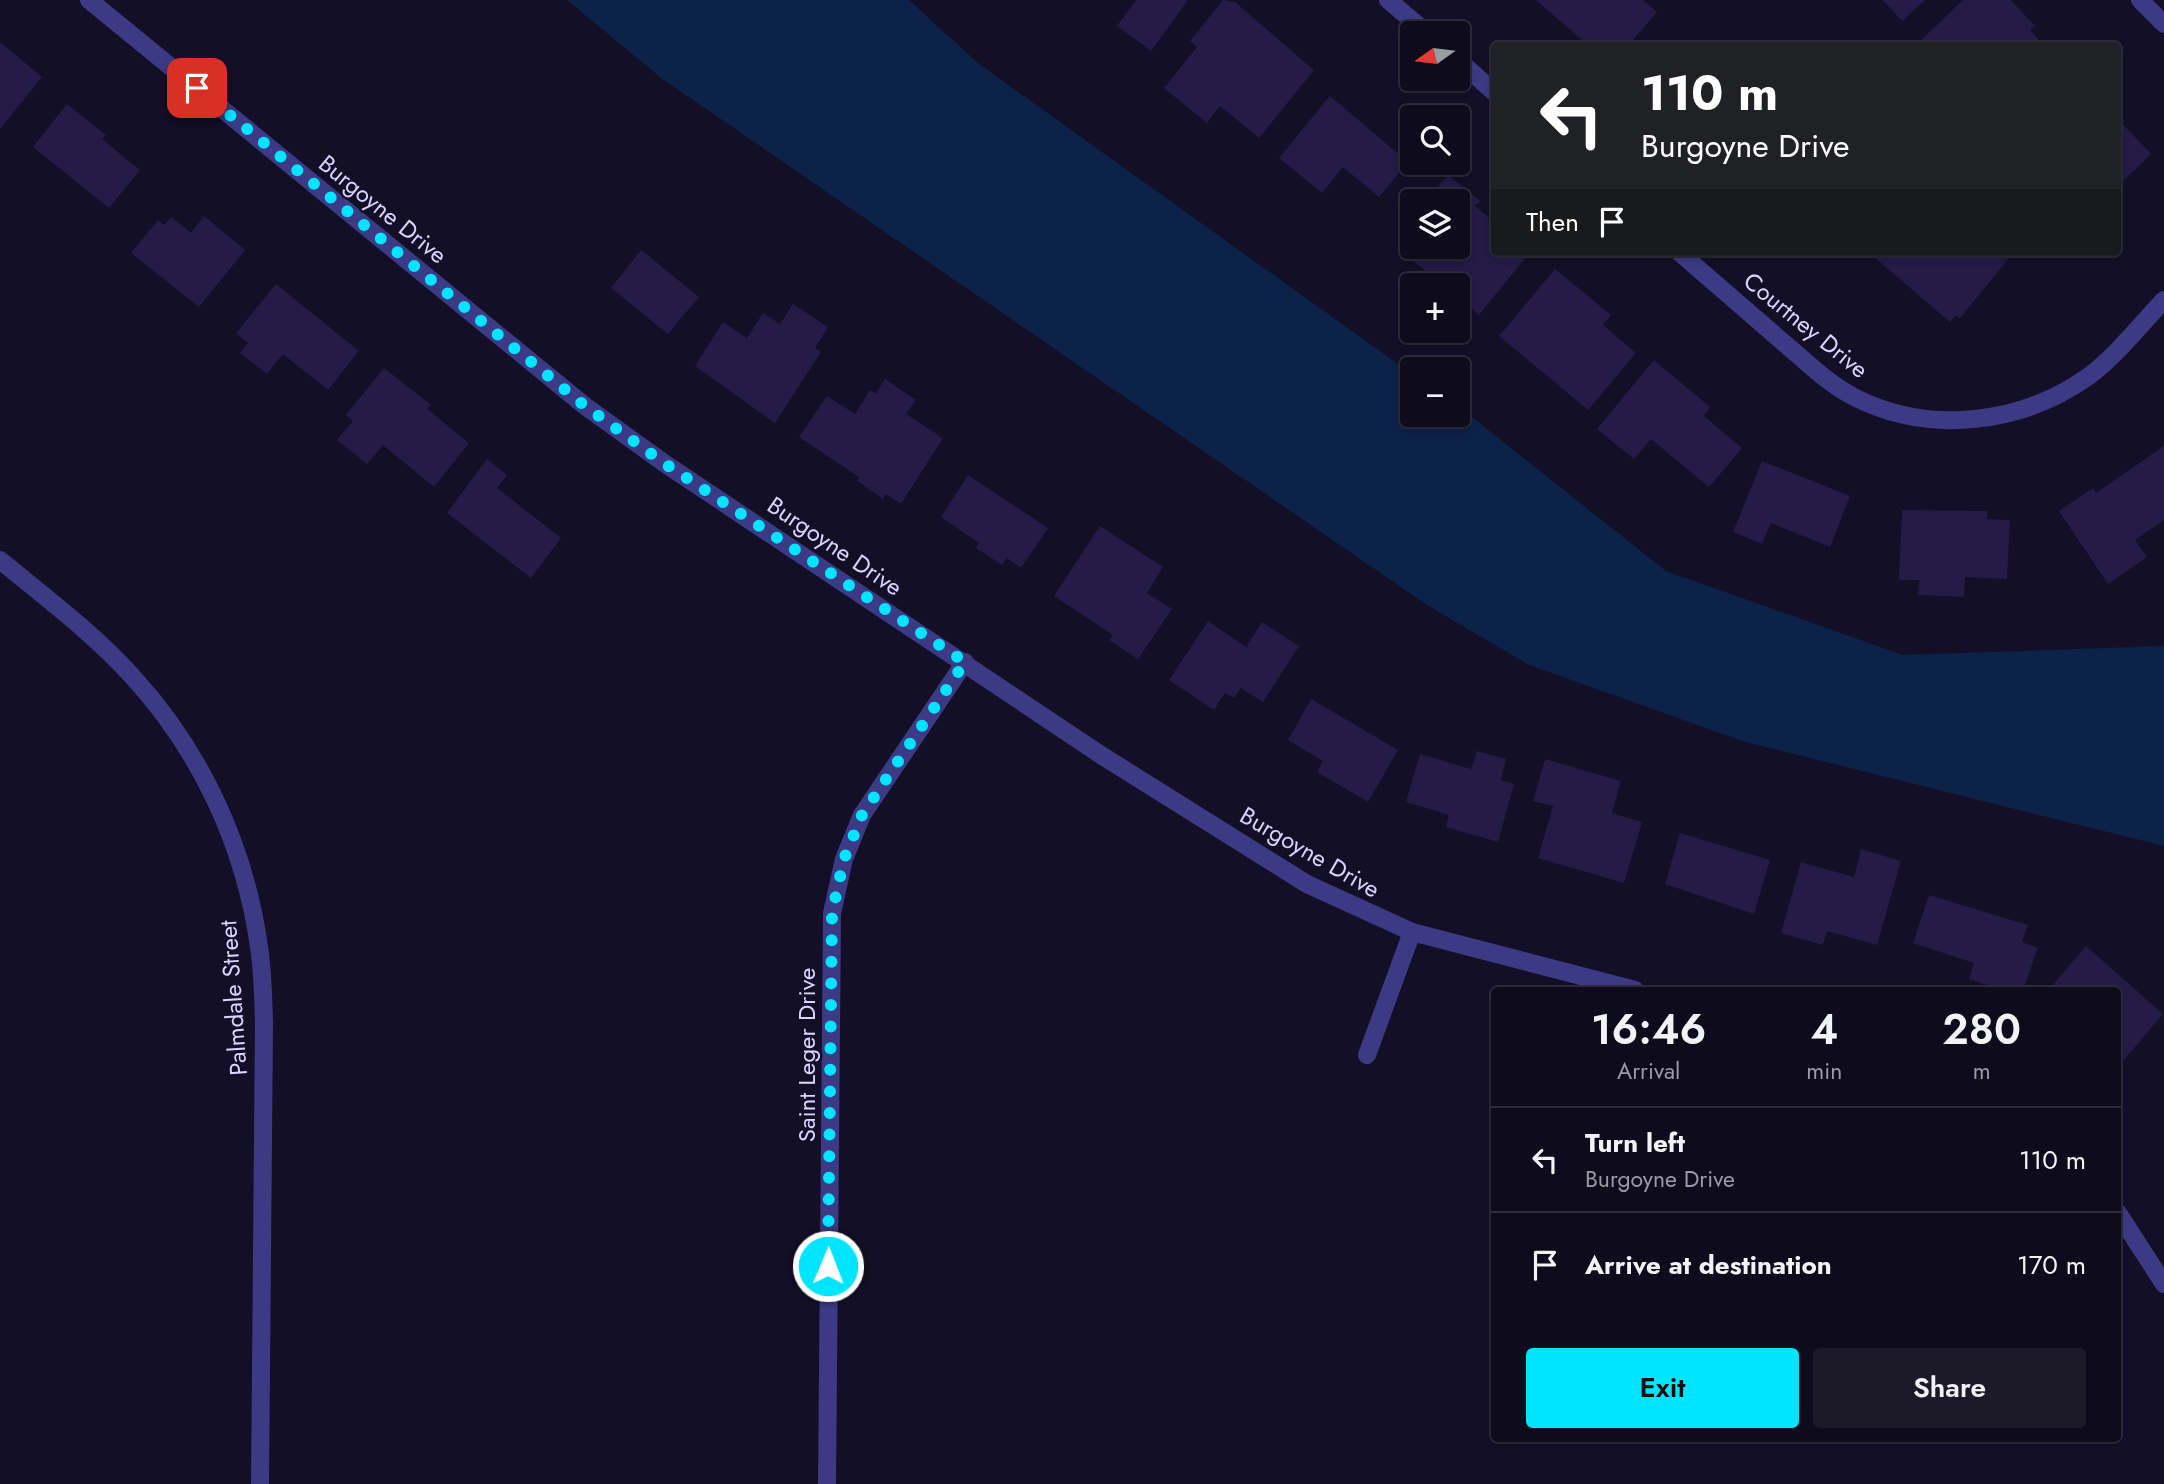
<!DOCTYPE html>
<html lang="en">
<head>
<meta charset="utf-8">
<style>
  :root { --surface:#0e0b1c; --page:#1c1929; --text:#f1f3f6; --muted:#9b9ba3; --line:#2e2b3b; --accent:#00e5ff }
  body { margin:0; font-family:Jost,sans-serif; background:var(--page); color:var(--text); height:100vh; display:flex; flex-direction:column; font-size:26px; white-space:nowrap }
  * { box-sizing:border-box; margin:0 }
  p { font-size:23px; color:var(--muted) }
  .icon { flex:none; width:38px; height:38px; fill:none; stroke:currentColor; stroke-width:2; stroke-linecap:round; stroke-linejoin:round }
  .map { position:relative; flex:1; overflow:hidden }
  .sheet { position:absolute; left:1491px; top:987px; width:630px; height:455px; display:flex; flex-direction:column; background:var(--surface); border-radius:7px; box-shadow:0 4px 10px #0003,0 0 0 2px var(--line) }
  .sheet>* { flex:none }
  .top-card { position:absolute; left:1491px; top:42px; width:630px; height:214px; border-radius:7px; box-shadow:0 4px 10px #0003,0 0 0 2px var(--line); background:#202124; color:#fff; overflow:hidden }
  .needle { width:46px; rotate:256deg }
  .controls { position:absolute; left:1400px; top:21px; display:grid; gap:14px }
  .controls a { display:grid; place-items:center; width:70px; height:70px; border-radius:7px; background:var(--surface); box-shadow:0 4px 10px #0003,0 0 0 2px var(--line); font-size:35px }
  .pin { position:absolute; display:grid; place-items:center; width:60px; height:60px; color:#fff; margin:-30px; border-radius:14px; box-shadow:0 4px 10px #0006 }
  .me { position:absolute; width:77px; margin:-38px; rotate:1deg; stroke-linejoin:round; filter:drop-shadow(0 0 5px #0008) }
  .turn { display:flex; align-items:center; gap:24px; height:147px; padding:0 35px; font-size:32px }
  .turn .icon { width:91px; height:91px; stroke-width:2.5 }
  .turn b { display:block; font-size:49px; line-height:60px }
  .then { display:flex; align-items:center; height:66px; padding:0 35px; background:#0003; gap:14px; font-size:26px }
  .eta { display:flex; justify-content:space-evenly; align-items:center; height:119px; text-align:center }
  .eta b { font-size:42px; font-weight:600; line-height:49px }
  .action { display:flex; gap:14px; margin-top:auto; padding:14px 35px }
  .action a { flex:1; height:80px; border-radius:7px; background:var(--accent); color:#111; font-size:28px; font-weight:600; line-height:80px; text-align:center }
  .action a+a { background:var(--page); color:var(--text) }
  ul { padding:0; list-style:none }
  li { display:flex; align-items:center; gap:21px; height:105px; padding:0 35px; border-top:2px solid var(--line) }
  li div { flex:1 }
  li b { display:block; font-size:26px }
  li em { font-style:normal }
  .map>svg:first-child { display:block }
  .water { fill:#0c2248 }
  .building { fill:#241b47 }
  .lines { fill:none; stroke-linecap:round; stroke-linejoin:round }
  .minor { stroke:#3d3a85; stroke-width:18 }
  .route { stroke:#00e5ff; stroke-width:12; stroke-dasharray:0 21.6 }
  .labels { text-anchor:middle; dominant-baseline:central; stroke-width:5; stroke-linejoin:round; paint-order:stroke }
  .street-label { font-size:24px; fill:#d9d4ff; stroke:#130f26 }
</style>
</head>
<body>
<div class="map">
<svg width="2164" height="1484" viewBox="0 0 2164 1484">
  <rect width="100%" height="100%" fill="#130f26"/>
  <!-- water -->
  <polygon class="water" points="567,0 909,0 979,64 1412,374 1412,415 1458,415 1458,406 1666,571 1903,655 2164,646 2164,846 1742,741 1529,665 1427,605 661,78"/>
  <!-- building -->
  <g class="building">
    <polygon points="1136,0 1188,0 1151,51 1117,26"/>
    <polygon points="1223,0 1235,2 1314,70 1259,138 1220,106 1207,123 1164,88 1197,47 1190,41"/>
    <polygon points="1536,0 1643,0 1657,12 1628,46 1589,46"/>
    <polygon points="1883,0 1925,0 1902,21"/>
    <polygon points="1963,0 2011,0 2035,26 2030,30 2045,46 1915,46"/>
    <polygon points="0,42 42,77 0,129"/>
    <polygon points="1330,96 1408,162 1379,197 1343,167 1322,193 1279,158"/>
    <polygon points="67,104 106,135 102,139 140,170 109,208 33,147"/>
    <polygon points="2118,119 2151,154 2118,186"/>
    <polygon points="1448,175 1480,201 1475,206 1494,222 1494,252 1530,252 1479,315 1458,297 1458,285 1443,285 1406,255 1413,247 1458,247 1458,201 1426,201"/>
    <polygon points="204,216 245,250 199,307 131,253 158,220 164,225 171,217 191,233"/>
    <polygon points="641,250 699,297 668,334 611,288"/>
    <polygon points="1881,252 2014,252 1960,318 1956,315 1950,322 1875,258"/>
    <polygon points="1555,269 1611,315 1603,325 1636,353 1588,410 1499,336"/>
    <polygon points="276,284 359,351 328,390 283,354 267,374 240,353 248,343 236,333"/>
    <polygon points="793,304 828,327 815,348 821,352 775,423 695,366 723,322 747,338 763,313 780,324"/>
    <polygon points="1654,360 1710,407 1704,416 1742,448 1709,487 1651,439 1634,459 1597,429"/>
    <polygon points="384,368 431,405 427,409 469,443 434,487 383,445 367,464 337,440 353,421 346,415"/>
    <polygon points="885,379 916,400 906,414 943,438 901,504 886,494 883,499 857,481 859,477 799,437 827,396 855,414 870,390 876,394"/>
    <polygon points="2164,446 2164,520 2135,540 2147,557 2108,584 2059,511 2093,488 2096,493"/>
    <polygon points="487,459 507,475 497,488 561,538 531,578 447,513"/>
    <polygon points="1762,461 1850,496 1830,547 1771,523 1762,544 1733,532"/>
    <polygon points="968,475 1048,528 1021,568 1007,558 1002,565 976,548 979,543 941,517"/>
    <polygon points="1902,510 1987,511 1987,519 2010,520 2007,579 1965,577 1964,597 1918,595 1919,580 1899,580"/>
    <polygon points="1100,526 1163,567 1147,593 1172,609 1138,659 1109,640 1113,635 1054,596"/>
    <polygon points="1208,621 1246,647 1262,622 1299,646 1263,702 1241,688 1234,698 1225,693 1214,710 1169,680"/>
    <polygon points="1311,699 1398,750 1368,802 1317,772 1323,761 1288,740"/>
    <polygon points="1477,751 1506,759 1501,780 1514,784 1498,842 1446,827 1449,815 1406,802 1420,754 1471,769"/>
    <polygon points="1545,759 1621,781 1612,813 1642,822 1624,883 1538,858 1553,806 1533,801"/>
    <polygon points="1680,833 1770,860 1754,914 1665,884"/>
    <polygon points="1861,849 1901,861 1877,945 1827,931 1823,945 1781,933 1801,862 1854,877"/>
    <polygon points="1929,895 2028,925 2022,942 2038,948 2023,990 2002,990 1969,979 1974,963 1913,943"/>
    <polygon points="2086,946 2163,1014 2118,1067 2118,990 2050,988"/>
  </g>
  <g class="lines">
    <!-- minor -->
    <g class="minor">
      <polyline points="89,0 585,406 664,463 1101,755 1307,884 1412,932 1635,990"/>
      <polyline points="1388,0 1427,33"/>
      <polyline points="2140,0 2164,24"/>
      <polyline points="1458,60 1494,92"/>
      <path d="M1679,252C1714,282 1749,313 1784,343C1807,362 1829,385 1856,398C1930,435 2022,424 2089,376C2116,356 2140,325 2164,300"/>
      <path d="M0,560C45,597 93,633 132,676C201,751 245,846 259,947C263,972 263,997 264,1022L260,1484"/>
      <polyline points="1367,1055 1412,932"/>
      <polyline points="2118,1213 2164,1284"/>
      <polyline points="827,1484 832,913 844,859 862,815 965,662"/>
    </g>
  </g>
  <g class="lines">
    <!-- route -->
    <polyline class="route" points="197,88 585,406 664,463 965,662 862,815 844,859 832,913 828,1266"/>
  </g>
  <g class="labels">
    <!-- street labels -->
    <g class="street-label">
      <text transform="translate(383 209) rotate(39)">Burgoyne Drive</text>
      <text transform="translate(1806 325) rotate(39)">Courtney Drive</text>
      <text transform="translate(835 546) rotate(34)">Burgoyne Drive</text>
      <text transform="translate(1310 852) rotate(30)">Burgoyne Drive</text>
      <text transform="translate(233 998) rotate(-94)">Palmdale Street</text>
      <text transform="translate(806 1055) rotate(-90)">Saint Leger Drive</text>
    </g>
  </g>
</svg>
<div class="controls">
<a><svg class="needle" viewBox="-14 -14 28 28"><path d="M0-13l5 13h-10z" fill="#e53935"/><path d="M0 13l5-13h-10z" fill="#9b9ba3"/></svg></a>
<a><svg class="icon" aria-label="search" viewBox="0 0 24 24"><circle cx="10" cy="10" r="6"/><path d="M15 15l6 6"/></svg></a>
<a><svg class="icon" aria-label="layers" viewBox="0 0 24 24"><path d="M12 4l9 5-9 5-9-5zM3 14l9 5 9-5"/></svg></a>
<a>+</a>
<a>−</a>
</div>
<div class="pin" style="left:197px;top:88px;background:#d93025"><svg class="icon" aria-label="arrive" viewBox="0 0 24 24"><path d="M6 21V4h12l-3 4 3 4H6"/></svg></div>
<svg class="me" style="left:828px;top:1266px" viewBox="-20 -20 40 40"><circle r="17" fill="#00e5ff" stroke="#fff" stroke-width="3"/><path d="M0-11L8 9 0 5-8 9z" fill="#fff"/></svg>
<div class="top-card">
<div class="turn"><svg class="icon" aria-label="left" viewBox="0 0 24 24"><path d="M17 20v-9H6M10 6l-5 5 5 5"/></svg><div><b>110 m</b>Burgoyne Drive</div></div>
<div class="then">Then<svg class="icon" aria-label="arrive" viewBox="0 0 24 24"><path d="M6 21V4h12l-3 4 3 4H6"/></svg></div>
</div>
<section class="sheet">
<div class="eta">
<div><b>16:46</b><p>Arrival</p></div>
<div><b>4</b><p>min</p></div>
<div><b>280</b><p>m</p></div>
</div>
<ul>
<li><svg class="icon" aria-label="left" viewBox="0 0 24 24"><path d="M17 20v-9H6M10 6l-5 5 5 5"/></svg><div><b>Turn left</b><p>Burgoyne Drive</p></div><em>110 m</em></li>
<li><svg class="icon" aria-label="arrive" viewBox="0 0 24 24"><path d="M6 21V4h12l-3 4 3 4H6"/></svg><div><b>Arrive at destination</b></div><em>170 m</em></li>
</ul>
<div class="action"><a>Exit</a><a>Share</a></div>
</section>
</div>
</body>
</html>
